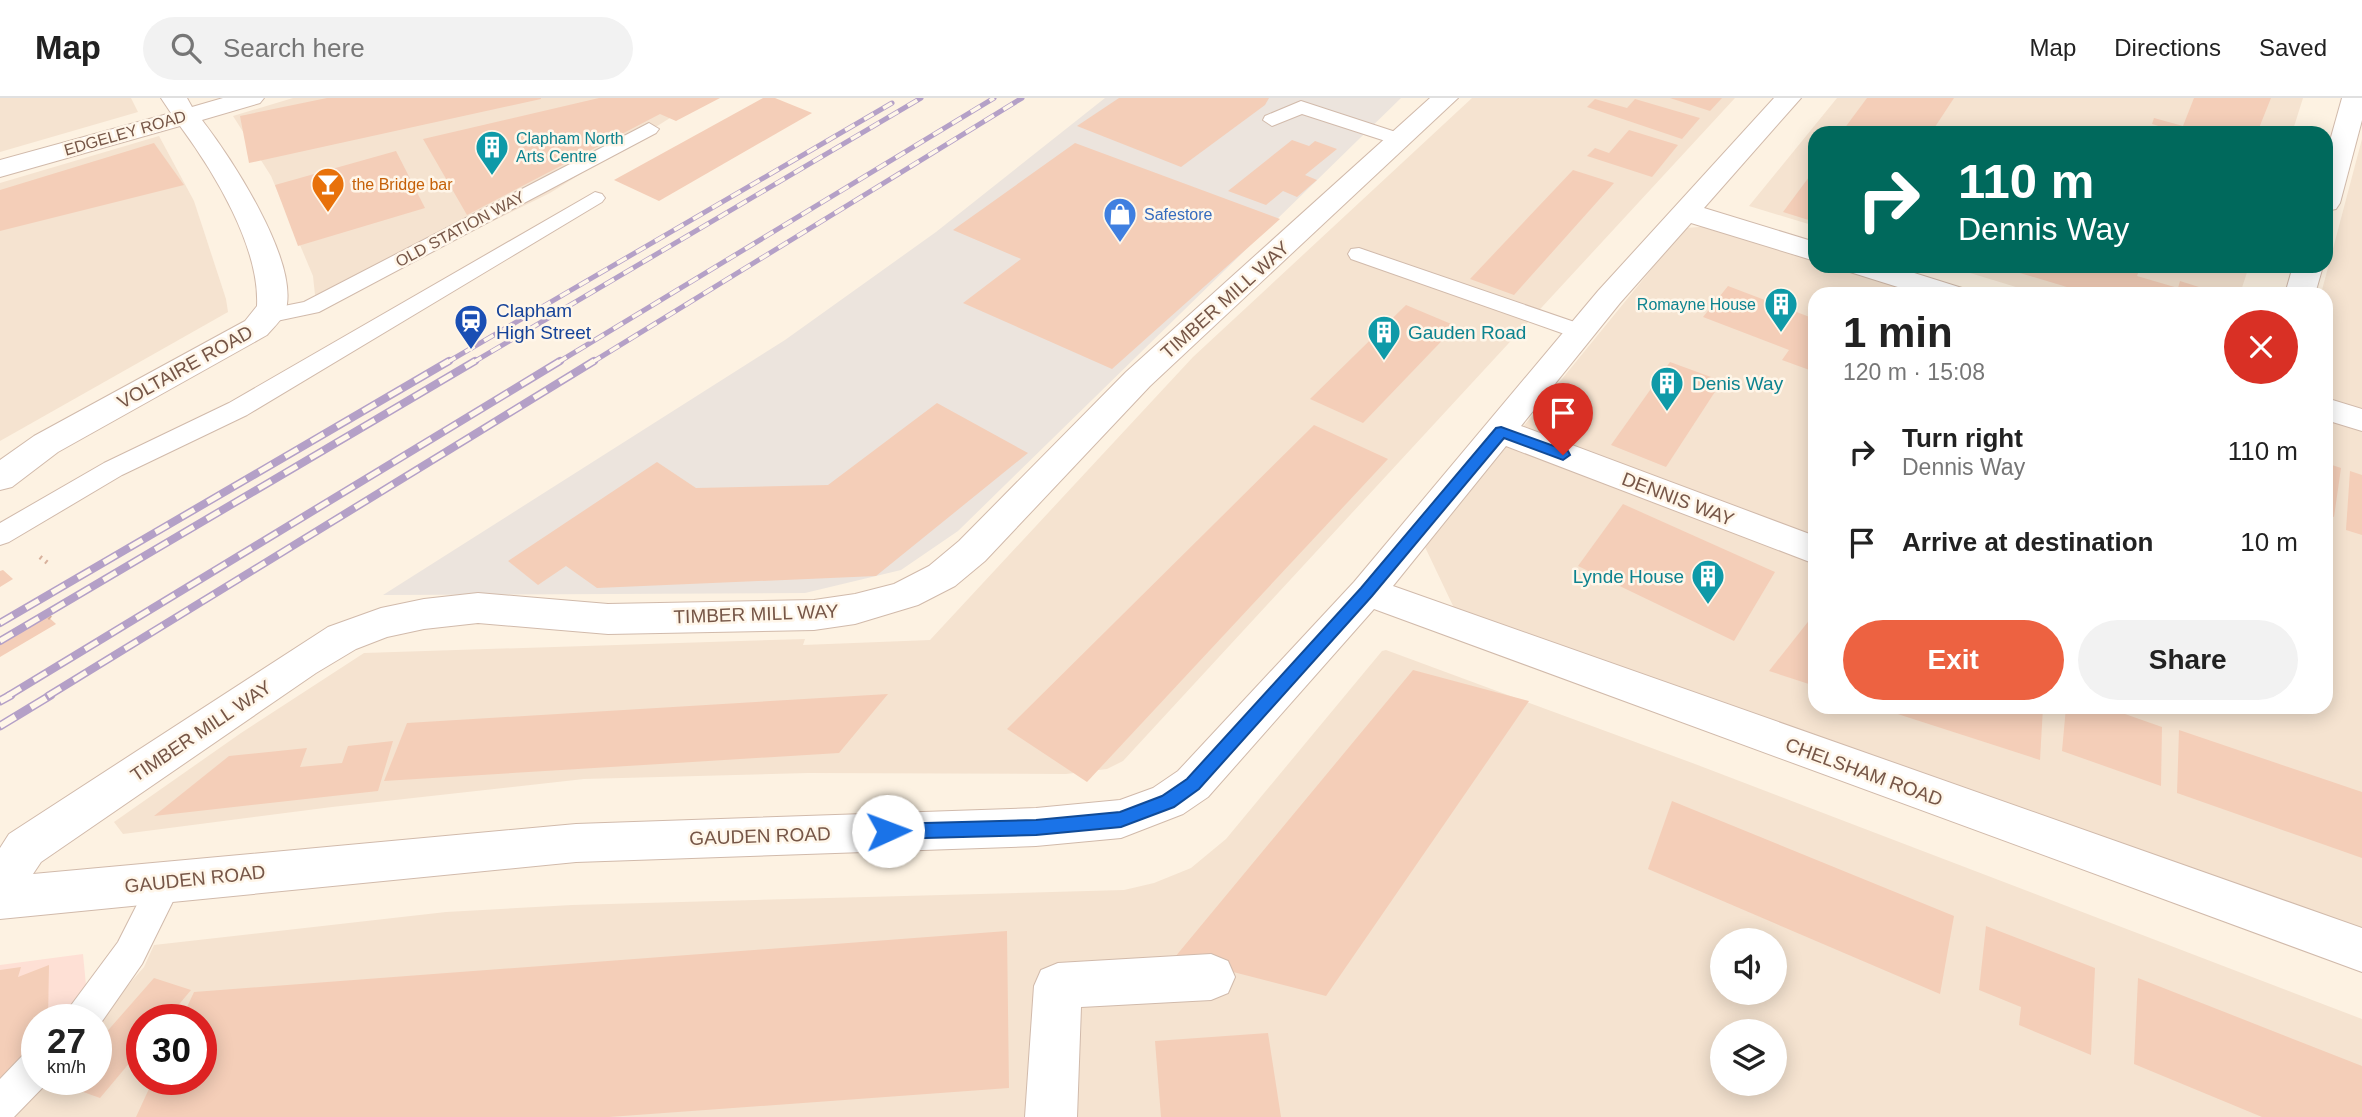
<!DOCTYPE html>
<html lang="en">
<head>
<meta charset="utf-8">
<style>
  :root { --surface:#fff; --page:#f2f2f2; --text:#222; --muted:#767676; --line:#e0e0e0; --accent:#ed6241 }
  body { margin:0; font-family:Helvetica,sans-serif; background:var(--page); color:var(--text); height:100vh; display:flex; flex-direction:column; font-size:26px; white-space:nowrap }
  * { box-sizing:border-box; margin:0 }
  p { font-size:23px; color:var(--muted) }
  .icon { flex:none; width:38px; height:38px; fill:none; stroke:currentColor; stroke-width:2; stroke-linecap:round; stroke-linejoin:round }
  .map { position:relative; flex:1; overflow:hidden }
  .details { position:absolute; left:1808px; top:189px; width:525px; height:427px; display:flex; flex-direction:column; background:var(--surface); border-radius:21px; box-shadow:0 4px 18px #0003 }
  .details>* { flex:none }
  .hud { position:absolute; left:1808px; top:28px; width:525px; height:147px; border-radius:21px; box-shadow:0 4px 18px #0003; background:#00695c; color:#fff; overflow:hidden }
  .tools { position:absolute; left:1710px; top:830px; display:grid; gap:14px }
  .tools a { display:grid; place-items:center; width:77px; height:77px; border-radius:50%; background:var(--surface); box-shadow:0 4px 18px #0003; font-size:35px }
  .speed { position:absolute; left:21px; top:906px; display:flex; gap:14px; font-size:35px; font-weight:700; text-align:center }
  .speed>* { display:grid; place-content:center; width:91px; height:91px; border-radius:50%; background:var(--surface); box-shadow:0 4px 18px #0003; line-height:1 }
  .speed small { font-size:18px; font-weight:400 }
  .speed .limit { border:10px solid #d22; background:#fff; color:#111 }
  .pin { position:absolute; display:grid; place-items:center; width:60px; height:60px; color:#fff; margin:-72px -30px; border-radius:50% 50% 50% 0; rotate:-45deg; box-shadow:0 0 7px #0007 }
  .pin .icon { rotate:45deg }
  .me { position:absolute; width:77px; margin:-38px; rotate:88deg; stroke-linejoin:round; filter:drop-shadow(0 0 5px #0008) }
  .turn { display:flex; align-items:center; gap:24px; height:147px; padding:0 35px; font-size:32px }
  .turn .icon { width:91px; height:91px; stroke-width:2.5 }
  .turn b { display:block; font-size:49px; line-height:60px }
  .round { display:grid; place-items:center; flex:none; width:74px; height:74px; border-radius:37px; background:var(--page) }
  .headline { display:flex; align-items:center; justify-content:space-between; height:119px; padding:0 35px }
  h1 { font-size:42px; font-weight:700; line-height:52px }
  .primary-button { display:flex; gap:14px; margin-top:auto; padding:14px 35px }
  .primary-button a { flex:1; height:80px; border-radius:42px; background:var(--accent); color:#fff; font-size:28px; font-weight:700; line-height:80px; text-align:center }
  .primary-button a+a { background:var(--page); color:var(--text) }
  ul { padding:0; list-style:none }
  li { display:flex; align-items:center; gap:21px; height:91px; padding:0 35px }
  li div { flex:1 }
  li b { display:block; font-size:26px }
  li em { font-style:normal }
  header { display:flex; align-items:center; gap:42px; box-sizing:border-box; height:98px; padding:0 35px; background:var(--surface); border-bottom:2px solid var(--line) }
  header strong { font-size:33px }
  nav { display:flex; gap:38px; margin-inline-start:auto; font-size:24px }
  .search { width:490px; height:63px; background:var(--page); display:flex; align-items:center; gap:18px; box-sizing:border-box; padding:0 24px; border-radius:38px; color:var(--muted); font-size:26px }
  .map>svg:first-child { display:block }
  .residential { fill:#f5e3d0; fill-rule:evenodd }
  .commercial { fill:#fee0d5 }
  .industrial { fill:#ece4dd }
  .building { fill:#f4ceb8 }
  .lines { fill:none; stroke-linecap:round; stroke-linejoin:round }
  .lane-casing { stroke:#d1baab; stroke-width:2 }
  .street-casing { stroke:#d1baab; stroke-width:2 }
  .path { stroke:#d8b19c; stroke-width:4.5; stroke-dasharray:2 5; stroke-linecap:butt }
  .lane { fill:#fff; fill-rule:evenodd }
  .street { fill:#fff; fill-rule:evenodd }
  .rail-far2-casing { stroke:#b4a0c7; stroke-width:5 }
  .rail-far1-casing { stroke:#b4a0c7; stroke-width:8 }
  .rail-casing { stroke:#b4a0c7; stroke-width:9 }
  .rail-far2 { stroke:#fff6e9; stroke-width:3.5; stroke-dasharray:11; stroke-linecap:butt }
  .rail-far1 { stroke:#fff6e9; stroke-width:5; stroke-dasharray:15; stroke-linecap:butt }
  .rail { stroke:#fff6e9; stroke-width:6; stroke-dasharray:18; stroke-linecap:butt }
  .route { fill:#1a73e8; stroke:#114b97; stroke-width:2 }
  .labels { text-anchor:middle; dominant-baseline:central; stroke-width:5; stroke-linejoin:round; paint-order:stroke }
  .far-street-label { font-size:16px; fill:#765647; stroke:#fff6e9 }
  .far-culture-label { font-size:16px; fill:#0d838f; stroke:#fff6e9; text-anchor:start }
  .far-food-label { font-size:16px; fill:#c56008; stroke:#fff6e9; text-anchor:start }
  .far-shop-label { font-size:16px; fill:#366cbe; stroke:#fff6e9; text-anchor:start }
  .street-label { font-size:19px; fill:#765647; stroke:#fff6e9 }
  .transit-label { font-size:19px; fill:#164399; stroke:#fff6e9; text-anchor:start }
  .culture-label { font-size:19px; fill:#0d838f; stroke:#fff6e9; text-anchor:start }
</style>
</head>
<body>
<header>
<strong>Map</strong>
<div class="search"><svg class="icon" aria-label="search" viewBox="0 0 24 24"><circle cx="10" cy="10" r="6"/><path d="M15 15l6 6"/></svg>Search here</div>
<nav><a>Map</a><a>Directions</a><a>Saved</a></nav>
</header>
<div class="map">
<svg width="2362" height="1019" viewBox="0 0 2362 1019">
  <rect width="100%" height="100%" fill="#fdf2e2"/>
  <!-- residential -->
  <g class="residential">
    <polygon points="0,0 131,0 138,14 0,54"/>
    <polygon points="293,0 702,0 550,95 400,169 315,197 313,178 271,78 233,18"/>
    <polygon points="1472,0 1735,0 1123,663 1107,671 1066,676 808,675 584,681 332,709 123,736 114,724 241,635 364,555 805,541 803,547 930,542 1193,259"/>
    <polygon points="1837,0 2303,0 2292,35 1815,35 1815,128 1749,108"/>
    <polygon points="159,38 194,103 226,201 228,214 0,343 0,85"/>
    <polygon points="2362,41 2362,312 2334,303 2326,294 2326,196 2321,196"/>
    <polygon points="1713,128 1815,160 1815,168 1839,168 1927,196 1815,196 1815,609 2326,609 2326,322 2362,333 2362,838 1455,512 1425,449 1685,130"/>
    <polygon points="1947,168 2249,168 2240,196 2039,196"/>
    <path d="M1386,552L1695,666L2362,921V1019H12L46,982H96V924L144,869L154,847L446,814L572,807L1124,792L1154,785L1191,770L1226,741L1382,553ZM1722,842H1774V894H1722ZM142,922H201V982H142ZM1722,933H1774V985H1722Z"/>
  </g>
  <!-- commercial -->
  <polygon class="commercial" points="83,856 87,898 64,922 37,922 37,949 0,986 0,867"/>
  <!-- industrial -->
  <polygon class="industrial" points="1105,0 1401,0 958,433 901,472 805,495 383,497 785,242 936,134"/>
  <!-- building -->
  <g class="building">
    <polygon points="327,0 541,0 541,1 249,65 240,18"/>
    <polygon points="599,0 720,0 676,23 660,16 467,117 423,41"/>
    <polygon points="763,0 775,0 812,15 659,103 614,82"/>
    <polygon points="1119,0 1269,0 1265,7 1181,69 1077,28"/>
    <polygon points="1670,0 1722,0 1710,13"/>
    <polygon points="1867,0 1954,0 1931,35 1841,35"/>
    <polygon points="2194,0 2271,0 2257,35 2181,35 2152,26 2154,20 2183,28"/>
    <polygon points="1595,1 1627,10 1635,1 1700,20 1682,41 1587,9"/>
    <polygon points="1629,32 1678,47 1652,79 1587,58 1595,50 1609,55"/>
    <polygon points="1292,42 1309,48 1315,43 1337,51 1305,77 1317,82 1297,99 1283,93 1266,107 1228,93"/>
    <polygon points="154,45 184,87 0,133 0,92"/>
    <polygon points="1075,45 1280,121 1112,271 963,205 1021,161 953,132"/>
    <polygon points="396,53 425,110 298,148 275,87"/>
    <polygon points="1815,71 1815,124 1783,114"/>
    <polygon points="1573,72 1614,85 1514,197 1470,181"/>
    <polygon points="2135,168 2140,169 2137,178 2178,190 2180,183 2221,196 2090,196 2000,169"/>
    <polygon points="1728,188 1815,221 1815,274 1782,262 1789,252 1703,219"/>
    <polygon points="1406,207 1456,228 1363,325 1310,301"/>
    <polygon points="1670,264 1722,283 1666,369 1611,347"/>
    <polygon points="937,305 1028,355 876,478 597,490 566,468 538,487 508,463 657,364 696,390 828,387"/>
    <polygon points="1314,327 1388,361 1087,684 1007,631"/>
    <polygon points="2326,365 2341,370 2334,419 2326,416"/>
    <polygon points="2350,373 2362,377 2362,437 2346,432"/>
    <polygon points="1623,406 1775,474 1734,543 1578,468"/>
    <polygon points="3,472 13,481 0,489 0,473"/>
    <polygon points="43,514 56,526 0,559 0,539"/>
    <polygon points="1811,520 1815,522 1815,588 1769,573"/>
    <polygon points="1413,572 1529,603 1326,898 1175,859"/>
    <polygon points="888,596 839,655 384,683 407,625"/>
    <polygon points="1879,609 2043,609 2040,662 1879,610"/>
    <polygon points="2066,609 2105,609 2162,629 2161,688 2062,653"/>
    <polygon points="2179,632 2362,694 2362,760 2177,695"/>
    <polygon points="393,643 378,693 154,718 229,658 307,650 300,669 342,665 348,648"/>
    <polygon points="1672,703 1954,818 1940,896 1648,771"/>
    <polygon points="1986,828 2095,870 2091,957 2019,927 2021,909 1979,892"/>
    <polygon points="1007,833 1009,990 609,1019 136,1019 153,982 201,982 201,922 181,922 194,894"/>
    <polygon points="49,867 48,922 37,922 37,942 0,980 0,872 21,869 18,879"/>
    <polygon points="154,880 191,892 166,922 142,922 142,950 100,1000 61,986 65,982 96,982 96,946"/>
    <polygon points="2138,880 2362,968 2362,1019 2262,1019 2134,966"/>
    <polygon points="1268,935 1281,1019 1161,1019 1155,943"/>
  </g>
  <g class="lines">
    <defs>
      <g id="lane">
        <polygon points="1301,3 1408,38 1411,42 1401,48 1302,16 1272,28 1263,22 1265,18"/>
        <polygon points="649,25 659,31 656,35 319,214 267,225 259,223 256,218 259,213 304,204"/>
        <polygon points="595,94 602,96 605,100 602,104 247,317 122,377 9,444 0,447 0,425 104,365 229,305"/>
        <polygon points="1359,150 1589,229 1592,234 1589,239 1573,239 1351,161 1348,156 1351,151"/>
        <polygon points="166,768 178,773 183,783 142,866 96,932 96,922 64,922 69,910 118,844 154,773"/>
        <polygon points="37,951 37,982 50,982 14,1019 0,1019 0,981 24,956"/>
      </g>
      <g id="street">
        <path d="M161,0H187L192,9L223,0H264L260,5L202,22C232,61 294,156 287,206C286,218 275,228 267,237L58,354L12,389L0,392V362L34,338L245,223L257,208C260,149 214,74 180,28L0,79V62L171,15Z"/>
        <polygon points="1430,0 1458,0 1150,288 985,463 955,488 918,507 855,526 814,532 608,536 478,525 424,531 387,539 356,551 316,575 41,764 33,776 576,726 1036,710 1120,702 1153,690 1178,673 1354,484 1598,193 1774,0 1801,0 1704,110 1815,144 1815,163 1691,125 1620,205 1521,328 1815,438 1815,466 1506,348 1393,488 2362,830 2362,874 1374,511 1208,699 1183,716 1121,740 1036,748 576,764 0,821 0,750 9,736 328,529 381,510 424,501 478,495 608,506 814,502 855,496 894,486 929,468 959,443 1126,274"/>
        <polygon points="2342,0 2362,0 2362,22 2340,105 2336,111 2326,113 2326,57"/>
        <polygon points="1846,168 1892,168 1962,190 1966,196 1920,196 1850,174"/>
        <polygon points="2293,168 2323,168 2315,196 2285,196"/>
        <polygon points="2326,300 2362,311 2362,333 2326,322"/>
        <polygon points="1211,856 1228,863 1235,879 1228,895 1211,902 1081,909 1077,1019 1025,1019 1034,888 1041,872 1058,865"/>
      </g>
    </defs>
    <!-- lane casing -->
    <use href="#lane" class="lane-casing"/>
    <!-- street casing -->
    <use href="#street" class="street-casing"/>
    <!-- path -->
    <g class="path">
      <polyline points="40,459 49,466"/>
      <polyline points="49,519 54,523"/>
    </g>
    <!-- lane -->
    <use href="#lane" class="lane"/>
    <!-- street -->
    <use href="#street" class="street"/>
    <defs>
      <g id="rail-far2">
        <polyline points="446,265 892,5"/>
        <polyline points="472,265 921,0"/>
        <polyline points="557,265 994,0"/>
        <polyline points="591,265 1022,0"/>
      </g>
      <g id="rail-far1">
        <polyline points="0,525 449,263"/>
        <polyline points="0,543 475,263"/>
        <polyline points="8,598 560,263"/>
        <polyline points="48,598 594,263"/>
      </g>
      <g id="rail">
        <polyline points="0,603 11,597"/>
        <polyline points="0,628 51,597"/>
      </g>
    </defs>
    <!-- rail-far2 casing -->
    <use href="#rail-far2" class="rail-far2-casing"/>
    <!-- rail-far1 casing -->
    <use href="#rail-far1" class="rail-far1-casing"/>
    <!-- rail casing -->
    <use href="#rail" class="rail-casing"/>
    <!-- rail-far2 -->
    <use href="#rail-far2" class="rail-far2"/>
    <!-- rail-far1 -->
    <use href="#rail-far1" class="rail-far1"/>
    <!-- rail -->
    <use href="#rail" class="rail"/>
  </g>
  <!-- route -->
  <polygon class="route" points="1501,329 1568,353 1570,357 1563,362 1504,340 1372,498 1199,691 1174,709 1121,729 1036,737 888,741 882,739 879,733 882,728 888,726 1036,722 1120,714 1162,698 1187,681 1361,490 1496,330"/>
  <!-- icons -->
  <defs>
    <symbol id="building-pin" viewBox="-11 -11 22 30"><path d="M0 17L-7.5 6A9.5 9.5 0 1 1 7.5 6Z" fill="#0f9aa8" stroke="#fff6e9"/><path d="M-4-6H4V6H1V3H-1V6H-4ZM-2.5-4.3h1.7v1.8h-1.7ZM.8-4.3h1.7v1.8H.8ZM-2.5-1h1.7V.8h-1.7ZM.8-1h1.7V.8H.8Z" fill="#fff"/></symbol>
    <symbol id="bar-pin" viewBox="-11 -11 22 30"><path d="M0 17L-7.5 6A9.5 9.5 0 1 1 7.5 6Z" fill="#e8710a" stroke="#fff6e9"/><path d="M-6-5H6L.8 .8V4.5H3.5V6h-7V4.5H-.8V.8Z" fill="#fff"/></symbol>
    <symbol id="shop-pin" viewBox="-11 -11 22 30"><path d="M0 17L-7.5 6A9.5 9.5 0 1 1 7.5 6Z" fill="#3f7fe0" stroke="#fff6e9"/><path d="M-5-2.5h2.3a2.7 3.5 0 0 1 5.4 0H5L5.5 6h-11ZM-1.5-2.5h3a1.5 2.3 0 0 0-3 0Z" fill="#fff"/></symbol>
    <symbol id="station-pin" viewBox="-11 -11 22 30"><path d="M0 17L-7.5 6A9.5 9.5 0 1 1 7.5 6Z" fill="#1a4fb4" stroke="#fff6e9"/><path d="M-3-6H3Q5-6 5-4V2Q5 4 3 4L4.5 6H3L1.5 4h-3L-3 6H-4.5L-3 4Q-5 4-5 2V-4Q-5-6-3-6ZM-3.5-4v3h7v-3ZM-3.5 1v1.5H-2V1ZM2 1v1.5H3.5V1Z" fill="#fff"/></symbol>
  </defs>
  <g fill-rule="evenodd">
    <use href="#building-pin" x="473" y="30" width="38" height="52"/>
    <use href="#bar-pin" x="309" y="67" width="38" height="52"/>
    <use href="#shop-pin" x="1101" y="97" width="38" height="52"/>
    <use href="#building-pin" x="1762" y="187" width="38" height="52"/>
    <use href="#station-pin" x="452" y="204" width="38" height="52"/>
    <use href="#building-pin" x="1365" y="215" width="38" height="52"/>
    <use href="#building-pin" x="1648" y="266" width="38" height="52"/>
    <use href="#building-pin" x="1689" y="459" width="38" height="52"/>
  </g>
  <g class="labels">
    <!-- far-street labels -->
    <g class="far-street-label">
      <text transform="translate(125 35) rotate(-16)">EDGELEY ROAD</text>
      <text transform="translate(460 131) rotate(-28)">OLD STATION WAY</text>
    </g>
    <!-- far-culture labels -->
    <g class="far-culture-label">
      <text x="516" y="40">Clapham North<tspan x="516" dy="18">Arts Centre</tspan></text>
      <text x="1756" y="206" text-anchor="end">Romayne House</text>
    </g>
    <!-- far-food labels -->
    <g class="far-food-label">
      <text x="352" y="86">the Bridge bar</text>
    </g>
    <!-- far-shop labels -->
    <g class="far-shop-label">
      <text x="1144" y="116">Safestore</text>
    </g>
    <!-- street labels -->
    <g class="street-label">
      <text transform="translate(1225 202) rotate(-42)">TIMBER MILL WAY</text>
      <text transform="translate(185 269) rotate(-29)">VOLTAIRE ROAD</text>
      <text transform="translate(1678 401) rotate(21)">DENNIS WAY</text>
      <text transform="translate(756 516) rotate(-2)">TIMBER MILL WAY</text>
      <text transform="translate(201 633) rotate(-34)">TIMBER MILL WAY</text>
      <text transform="translate(1864 674) rotate(20)">CHELSHAM ROAD</text>
      <text transform="translate(760 738) rotate(-2)">GAUDEN ROAD</text>
      <text transform="translate(195 781) rotate(-6)">GAUDEN ROAD</text>
    </g>
    <!-- transit labels -->
    <g class="transit-label">
      <text x="496" y="212">Clapham<tspan x="496" dy="22">High Street</tspan></text>
    </g>
    <!-- culture labels -->
    <g class="culture-label">
      <text x="1408" y="234">Gauden Road</text>
      <text x="1692" y="285">Denis Way</text>
      <text x="1684" y="478" text-anchor="end">Lynde House</text>
    </g>
  </g>
</svg>
<div class="tools">
<a><svg class="icon" aria-label="sound" viewBox="0 0 24 24"><path d="M4 9h4l5-4v14l-5-4H4zM17 9q2 3 0 6"/></svg></a>
<a><svg class="icon" aria-label="layers" viewBox="0 0 24 24"><path d="M12 4l9 5-9 5-9-5zM3 14l9 5 9-5"/></svg></a>
</div>
<div class="speed"><div>27<small>km/h</small></div><div class="limit">30</div></div>
<div class="pin" style="left:1563px;top:357px;background:#d93025"><svg class="icon" aria-label="arrive" viewBox="0 0 24 24"><path d="M6 21V4h12l-3 4 3 4H6"/></svg></div>
<svg class="me" style="left:888px;top:733px" viewBox="-20 -20 40 40"><circle r="19" fill="#fff"/><path d="M0-13L10 11 0 6-10 11z" fill="#1a73e8"/></svg>
<div class="hud">
<div class="turn"><svg class="icon" aria-label="right" viewBox="0 0 24 24"><path d="M7 20v-9h11M14 6l5 5-5 5"/></svg><div><b>110 m</b>Dennis Way</div></div>
</div>
<section class="details">
<div class="headline"><div><h1>1 min</h1><p>120 m · 15:08</p></div><a class="round" style="background:#d93025;color:#fff"><svg class="icon" aria-label="close" viewBox="0 0 24 24"><path d="M6 6l12 12M18 6L6 18"/></svg></a></div>
<ul>
<li><svg class="icon" aria-label="right" viewBox="0 0 24 24"><path d="M7 20v-9h11M14 6l5 5-5 5"/></svg><div><b>Turn right</b><p>Dennis Way</p></div><em>110 m</em></li>
<li><svg class="icon" aria-label="arrive" viewBox="0 0 24 24"><path d="M6 21V4h12l-3 4 3 4H6"/></svg><div><b>Arrive at destination</b></div><em>10 m</em></li>
</ul>
<div class="primary-button"><a>Exit</a><a>Share</a></div>
</section>
</div>
</body>
</html>
